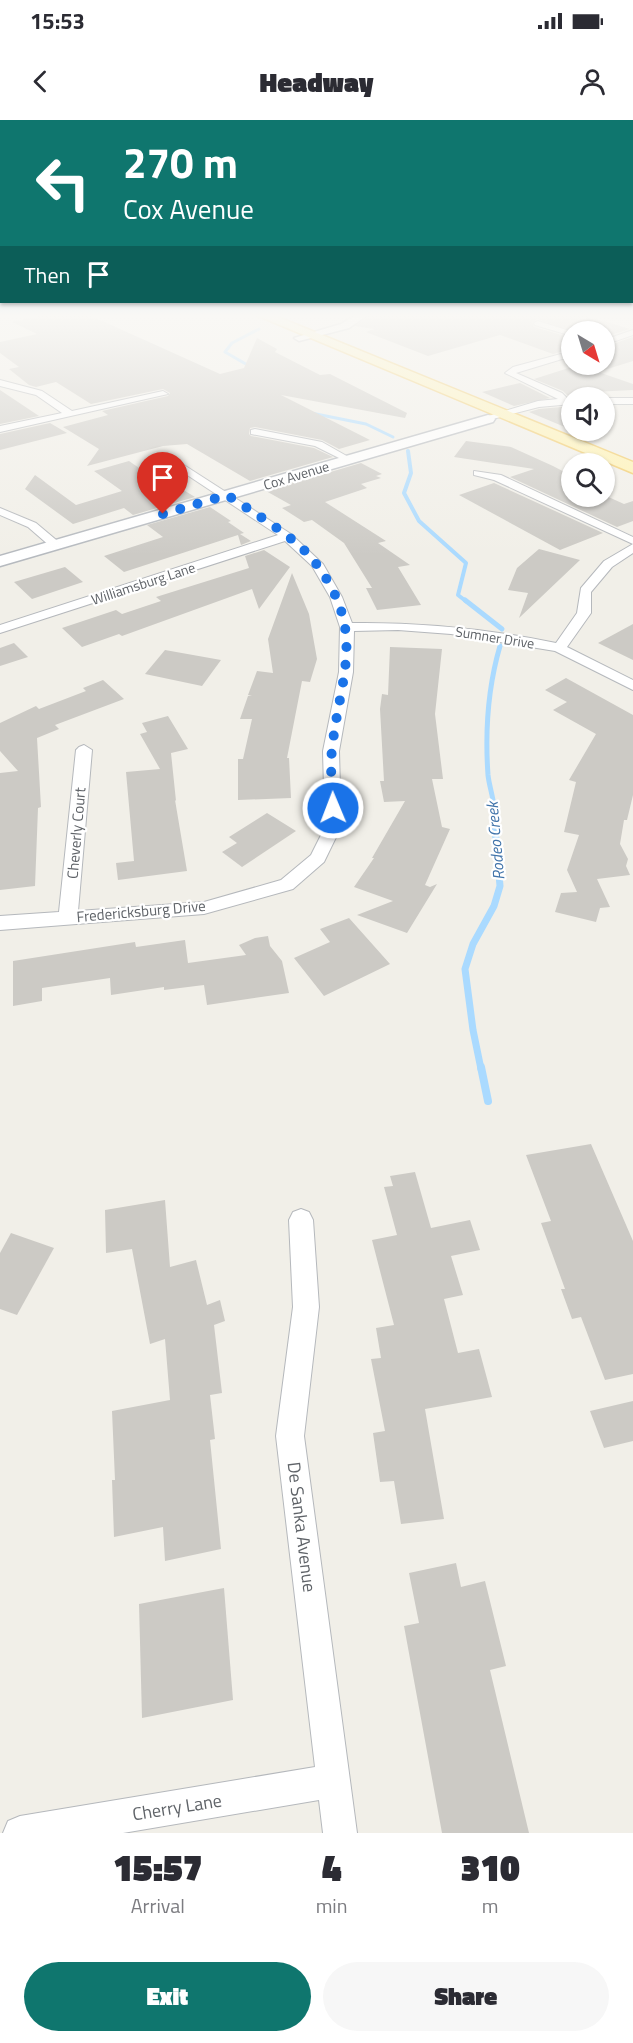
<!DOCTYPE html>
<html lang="en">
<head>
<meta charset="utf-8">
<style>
  :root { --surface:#fff; --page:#f7f7f7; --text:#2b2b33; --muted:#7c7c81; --accent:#0f766e }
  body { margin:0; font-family:"Titillium Web",sans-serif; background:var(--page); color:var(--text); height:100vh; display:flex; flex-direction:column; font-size:22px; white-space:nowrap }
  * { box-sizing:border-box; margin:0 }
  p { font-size:20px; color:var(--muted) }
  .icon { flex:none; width:33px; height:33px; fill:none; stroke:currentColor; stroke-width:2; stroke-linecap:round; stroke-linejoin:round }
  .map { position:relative; height:1713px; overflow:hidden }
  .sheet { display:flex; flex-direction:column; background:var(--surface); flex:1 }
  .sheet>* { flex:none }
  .banner { position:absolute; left:0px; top:0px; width:633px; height:183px; box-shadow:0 2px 4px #0004; background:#0f766e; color:#fff; overflow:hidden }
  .needle { width:39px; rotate:142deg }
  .tools { position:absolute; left:561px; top:201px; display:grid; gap:12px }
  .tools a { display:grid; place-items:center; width:54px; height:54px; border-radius:50%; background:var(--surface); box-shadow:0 2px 4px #0004; font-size:30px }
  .pin { position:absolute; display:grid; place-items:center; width:51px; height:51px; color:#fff; margin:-62px -26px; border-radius:50% 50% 50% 0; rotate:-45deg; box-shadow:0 0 6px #0007 }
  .pin .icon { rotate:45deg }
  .me { position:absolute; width:66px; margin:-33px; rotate:359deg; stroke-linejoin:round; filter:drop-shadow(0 0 4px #0008) }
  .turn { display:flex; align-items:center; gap:21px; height:126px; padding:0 24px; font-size:27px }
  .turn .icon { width:78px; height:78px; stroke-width:2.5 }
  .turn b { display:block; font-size:42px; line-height:51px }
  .then { display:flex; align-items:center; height:57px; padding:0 24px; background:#0003; gap:12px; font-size:22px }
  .eta { display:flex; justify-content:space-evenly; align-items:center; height:102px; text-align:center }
  .eta b { font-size:36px; font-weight:800; line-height:42px }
  .cta { display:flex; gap:12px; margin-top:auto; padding:12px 24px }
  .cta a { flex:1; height:69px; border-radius:36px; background:var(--accent); color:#fff; font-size:24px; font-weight:800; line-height:69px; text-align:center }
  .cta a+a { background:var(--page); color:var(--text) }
  .status { display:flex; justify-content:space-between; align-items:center; height:42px; padding:0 30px; background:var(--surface); direction:ltr }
  .status svg { height:16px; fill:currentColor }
  header { display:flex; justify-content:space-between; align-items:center; height:78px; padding:0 24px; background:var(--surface); font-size:27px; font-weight:800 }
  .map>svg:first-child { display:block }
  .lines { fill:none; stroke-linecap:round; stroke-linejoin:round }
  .stream-far4 { stroke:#aadaff; stroke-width:3 }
  .stream-far3 { stroke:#aadaff; stroke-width:4 }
  .stream-far2 { stroke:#aadaff; stroke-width:5 }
  .stream-far1 { stroke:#aadaff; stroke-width:7 }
  .stream { stroke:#aadaff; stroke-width:8 }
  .building { fill:#cccac5 }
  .minor-casing { stroke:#b5b8bc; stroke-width:2 }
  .tertiary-casing { stroke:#b5b8bc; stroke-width:3 }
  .secondary-casing { stroke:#b6babf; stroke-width:3 }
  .primary-casing { stroke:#f2c960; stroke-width:3 }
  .minor { fill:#fff; fill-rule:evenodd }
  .tertiary { fill:#fff; fill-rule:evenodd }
  .secondary { fill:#fff; fill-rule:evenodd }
  .primary { fill:#fff2af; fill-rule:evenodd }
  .route { stroke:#1a73e8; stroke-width:10; stroke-dasharray:0 18 }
  .labels { text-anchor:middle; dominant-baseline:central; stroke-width:4.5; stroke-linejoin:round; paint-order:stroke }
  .far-street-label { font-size:14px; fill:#5f6368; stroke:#fff }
  .street-label { font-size:15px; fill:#5f6368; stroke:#fff }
  .water-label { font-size:16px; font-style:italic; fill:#4174aa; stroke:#fff }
  .near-street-label { font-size:18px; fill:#5f6368; stroke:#fff }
</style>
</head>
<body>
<div class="status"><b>15:53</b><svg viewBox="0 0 49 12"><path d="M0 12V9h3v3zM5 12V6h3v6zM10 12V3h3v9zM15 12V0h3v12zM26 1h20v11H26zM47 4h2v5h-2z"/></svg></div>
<header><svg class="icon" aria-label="back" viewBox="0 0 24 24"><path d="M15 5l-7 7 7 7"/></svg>Headway<svg class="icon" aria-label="person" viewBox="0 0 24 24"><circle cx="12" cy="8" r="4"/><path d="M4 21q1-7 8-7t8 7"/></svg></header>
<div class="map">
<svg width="633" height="1713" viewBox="0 0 633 1713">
  <rect width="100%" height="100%" fill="#f1efe8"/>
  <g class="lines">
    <!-- stream-far4 -->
    <g class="stream-far4">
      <polyline points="251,247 225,232 232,223 259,209"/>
      <polyline points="311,293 366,304 393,317"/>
    </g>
    <!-- stream-far3 -->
    <polyline class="stream-far3" points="408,331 411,353 404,373 419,401 466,443 458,475 467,482"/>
    <!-- stream-far2 -->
    <g class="stream-far2">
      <polyline points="465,480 502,509"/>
      <path d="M494,687C493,676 489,665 488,655C485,612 488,567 500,526"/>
    </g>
    <!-- stream-far1 -->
    <polyline class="stream-far1" points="481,949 473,910 465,849 473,824 494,786 500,766 493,685"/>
    <!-- stream -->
    <polyline class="stream" points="481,947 488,981"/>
  </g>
  <!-- building -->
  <g class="building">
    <polygon points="42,195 89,195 220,254 244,248 257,218 277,229 275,232 320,255 330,254 407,293 405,298 281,275 370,320 339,329 322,320 255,307 250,308 249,314 251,316 314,328 333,337 250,361 187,324 163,326 87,346 99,329 63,307 108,295 102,291 168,276 170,273 163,269 91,284 56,262 36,267 29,265 9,249 19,247 0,233 0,222 37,214 12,202"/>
    <polygon points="370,195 583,195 630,209 604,217 604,212 575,212 537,199 532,202 534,207 572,218 572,229 553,234 500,215 428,236 366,212 374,209 355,206"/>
    <polygon points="633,217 633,241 601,251 583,244 604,244 604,227"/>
    <polygon points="578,245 633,264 633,270 572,273 569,277 563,271 534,259"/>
    <polygon points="520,263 550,278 514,286 482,272"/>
    <polygon points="0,270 39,296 0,304"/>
    <polygon points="572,286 572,310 529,292 539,289"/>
    <polygon points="50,303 67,313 0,330 0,314"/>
    <polygon points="466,321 511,327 553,346 572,356 572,376 604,375 624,384 633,381 633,401 617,407 510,357 534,349 454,337"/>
    <polygon points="129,341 168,368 177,366 195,377 133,395 124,388 73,404 25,369 35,355 76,385 122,371 94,351"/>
    <polygon points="361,343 382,354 376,356 381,358 361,364 367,368 325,382 386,421 378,423 410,445 398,447 421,485 377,490 366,468 372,468 344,423 312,400 304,402 282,388 291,385 266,371"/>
    <polygon points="494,363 603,413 560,430 459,375"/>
    <polygon points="210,387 231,401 228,402 244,413 240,414 251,421 241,425 238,415 124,452 104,436 163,417 147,405"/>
    <polygon points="539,429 580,440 519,498 528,473 508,470 517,448"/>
    <polygon points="264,430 290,447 259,489 252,469 122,516 119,514 82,527 62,508 116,490 122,494 161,481 156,477 249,448 245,436"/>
    <polygon points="65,447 83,462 32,479 14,462"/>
    <polygon points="292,453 309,494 317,539 310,562 302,561 287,638 289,638 291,678 238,680 238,639 243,639 252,599 240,599 248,576 252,575 248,575 257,551 273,553 268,519"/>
    <polygon points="633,504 633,540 598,523"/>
    <polygon points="14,523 28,537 0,546 0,528"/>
    <polygon points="390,527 442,529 435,594 443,659 432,659 442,707 450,709 425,765 430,767 437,764 407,813 357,795 393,781 354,767 374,738 372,738 405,681 384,682 380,661 384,661 380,589 382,574 388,575"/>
    <polygon points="165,530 221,540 202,566 145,554"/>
    <polygon points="566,558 633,595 633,675 627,700 624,700 620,724 628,739 626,746 630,755 597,759 610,787 600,788 596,802 555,792 561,773 577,772 567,750 579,715 564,712 576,662 569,660 596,614 553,590 567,582 545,570"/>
    <polygon points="103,560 124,579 55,605 59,609 37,618 41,687 38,688 35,766 0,770 0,653 18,651 0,631 0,603 36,586 39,589 86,571 83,568"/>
    <polygon points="168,596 188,629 171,633 176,681 175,680 187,751 118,760 116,743 134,741 126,652 160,649 140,614 147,612 142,603"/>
    <polygon points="267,693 296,711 242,747 222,732 237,723 229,717"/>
    <polygon points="349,798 390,844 324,876 294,838 330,822 320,809"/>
    <polygon points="268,816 270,826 282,841 289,873 207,885 204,865 164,870 164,867 111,875 110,858 42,868 42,881 13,886 13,841 135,822 136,827 185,820 188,843 246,835 239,825 255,818"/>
    <polygon points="591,1024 633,1121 633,1254 605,1260 581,1197 572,1199 561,1169 565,1169 541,1103 551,1101 526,1035"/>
    <polygon points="415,1052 431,1108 470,1100 480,1130 451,1136 463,1175 444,1179 458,1233 479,1229 492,1277 425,1289 444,1399 401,1404 394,1361 380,1362 373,1313 385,1311 371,1239 381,1238 376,1208 394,1205 372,1120 397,1115 384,1067 393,1066 390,1056"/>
    <polygon points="165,1080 170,1147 196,1140 207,1185 220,1180 225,1201 214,1205 222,1273 210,1275 215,1319 210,1320 221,1429 165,1441 163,1407 114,1417 112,1360 115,1360 112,1291 170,1280 165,1219 150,1224 132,1129 106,1133 105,1090"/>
    <polygon points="11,1113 54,1128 17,1195 0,1189 0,1133"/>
    <polygon points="633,1281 633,1321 604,1328 590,1291"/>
    <polygon points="456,1443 461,1467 485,1461 506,1546 490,1550 529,1713 442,1713 404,1506 419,1503 409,1453"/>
    <polygon points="224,1468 233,1580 142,1598 139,1484"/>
  </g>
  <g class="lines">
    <defs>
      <g id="minor">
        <polygon points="538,201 573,212 572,216 535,205 534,203"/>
        <polygon points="633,210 633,215 604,225 604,220"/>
        <polygon points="572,231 572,236 516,253 562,273 568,279 572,278 572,284 539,287 485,301 485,297 538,281 558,279 505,253 513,247"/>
        <polygon points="0,260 42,271 72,291 163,271 168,274 0,312 0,306 62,293 36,275 0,266"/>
        <rect x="604" y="278" width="29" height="6"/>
        <polygon points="255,309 322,322 352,339 347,342 315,326 251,314 251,310"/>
        <path d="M170,336L291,414L323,444L342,477L352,503C421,502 488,509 556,523L577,493L581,468L604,441L633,424L494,360L474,355V351L501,355L633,417V433L612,447L591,472V493L567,527L633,560V570L555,531L451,514L398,510L354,511L353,552L339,631L341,707L324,742L293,769L204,794L0,810V796L59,792L76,630L79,627L84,625L92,630L78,791L204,782L281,760L311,735L325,707L323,631L339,552L340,507L330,477L312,446L285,421L0,513V505L278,415L166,341V337Z"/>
        <polygon points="0,388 36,403 61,424 59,427 51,427 28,407 0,395"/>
        <polygon points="301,1089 309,1092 313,1100 319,1187 304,1316 357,1713 323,1713 319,1680 123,1713 3,1713 8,1701 20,1696 315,1647 276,1316 293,1187 289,1100 293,1092"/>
      </g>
      <polygon id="tertiary" points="356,195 368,195 349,208 299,221 294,218 341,204"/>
      <polygon id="secondary" points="488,295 493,296 495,299 493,302 0,446 0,436"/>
      <polygon id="primary" points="256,195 273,195 633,342 633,353"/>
    </defs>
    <!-- minor casing -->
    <use href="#minor" class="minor-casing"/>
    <!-- tertiary casing -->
    <use href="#tertiary" class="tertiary-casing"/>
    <!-- secondary casing -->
    <use href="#secondary" class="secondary-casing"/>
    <!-- primary casing -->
    <use href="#primary" class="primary-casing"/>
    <!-- minor -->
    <use href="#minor" class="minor"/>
    <!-- tertiary -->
    <use href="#tertiary" class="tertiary"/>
    <!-- secondary -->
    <use href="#secondary" class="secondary"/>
    <!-- primary -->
    <use href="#primary" class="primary"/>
  </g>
  <!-- sky -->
  <linearGradient id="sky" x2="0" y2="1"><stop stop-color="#8fc3f1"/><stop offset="0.45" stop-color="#f9f8f5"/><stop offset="1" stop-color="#f9f8f5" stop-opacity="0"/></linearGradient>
  <rect width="633" height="435" fill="url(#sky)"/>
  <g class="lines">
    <!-- route -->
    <path class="route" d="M163,394L227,375C254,393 299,419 317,445C367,513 340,556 332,629C330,648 332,669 333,688"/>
  </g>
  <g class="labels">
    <!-- far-street labels -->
    <g class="far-street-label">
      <text transform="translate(296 355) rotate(-17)">Cox Avenue</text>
      <text transform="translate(143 463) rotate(-18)">Williamsburg Lane</text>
      <text transform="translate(495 517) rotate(9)">Sumner Drive</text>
    </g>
    <!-- street labels -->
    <g class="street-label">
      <text transform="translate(76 713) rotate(-85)">Cheverly Court</text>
      <text transform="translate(141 791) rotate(-5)">Fredericksburg Drive</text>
    </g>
    <!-- water labels -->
    <g class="water-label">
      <text transform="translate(495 721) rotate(-95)">Rodeo Creek</text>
    </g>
    <!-- near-street labels -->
    <g class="near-street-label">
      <text transform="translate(302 1407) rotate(83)">De Sanka Avenue</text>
      <text transform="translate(177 1687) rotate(-9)">Cherry Lane</text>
    </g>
  </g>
</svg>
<div class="tools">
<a><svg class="needle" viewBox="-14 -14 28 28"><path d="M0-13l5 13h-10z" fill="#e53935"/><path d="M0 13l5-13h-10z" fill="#7c7c81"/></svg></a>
<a><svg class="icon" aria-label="sound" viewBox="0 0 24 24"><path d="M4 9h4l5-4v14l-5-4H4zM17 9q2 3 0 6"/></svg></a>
<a><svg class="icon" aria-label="search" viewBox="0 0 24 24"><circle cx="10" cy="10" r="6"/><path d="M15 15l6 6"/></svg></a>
</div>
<div class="pin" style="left:163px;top:394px;background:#d93025"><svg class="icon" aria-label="arrive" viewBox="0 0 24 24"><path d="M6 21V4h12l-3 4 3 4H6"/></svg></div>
<svg class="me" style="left:333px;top:688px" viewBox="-20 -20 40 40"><circle r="17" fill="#1a73e8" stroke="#fff" stroke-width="3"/><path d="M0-11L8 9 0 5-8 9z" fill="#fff"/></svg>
<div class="banner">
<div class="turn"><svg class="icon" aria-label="left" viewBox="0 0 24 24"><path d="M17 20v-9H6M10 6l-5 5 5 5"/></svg><div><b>270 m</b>Cox Avenue</div></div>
<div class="then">Then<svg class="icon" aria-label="arrive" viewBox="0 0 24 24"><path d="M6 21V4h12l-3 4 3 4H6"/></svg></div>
</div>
</div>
<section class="sheet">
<div class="eta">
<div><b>15:57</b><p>Arrival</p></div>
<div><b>4</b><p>min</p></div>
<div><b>310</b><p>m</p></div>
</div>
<div class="cta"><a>Exit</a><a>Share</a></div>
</section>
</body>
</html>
